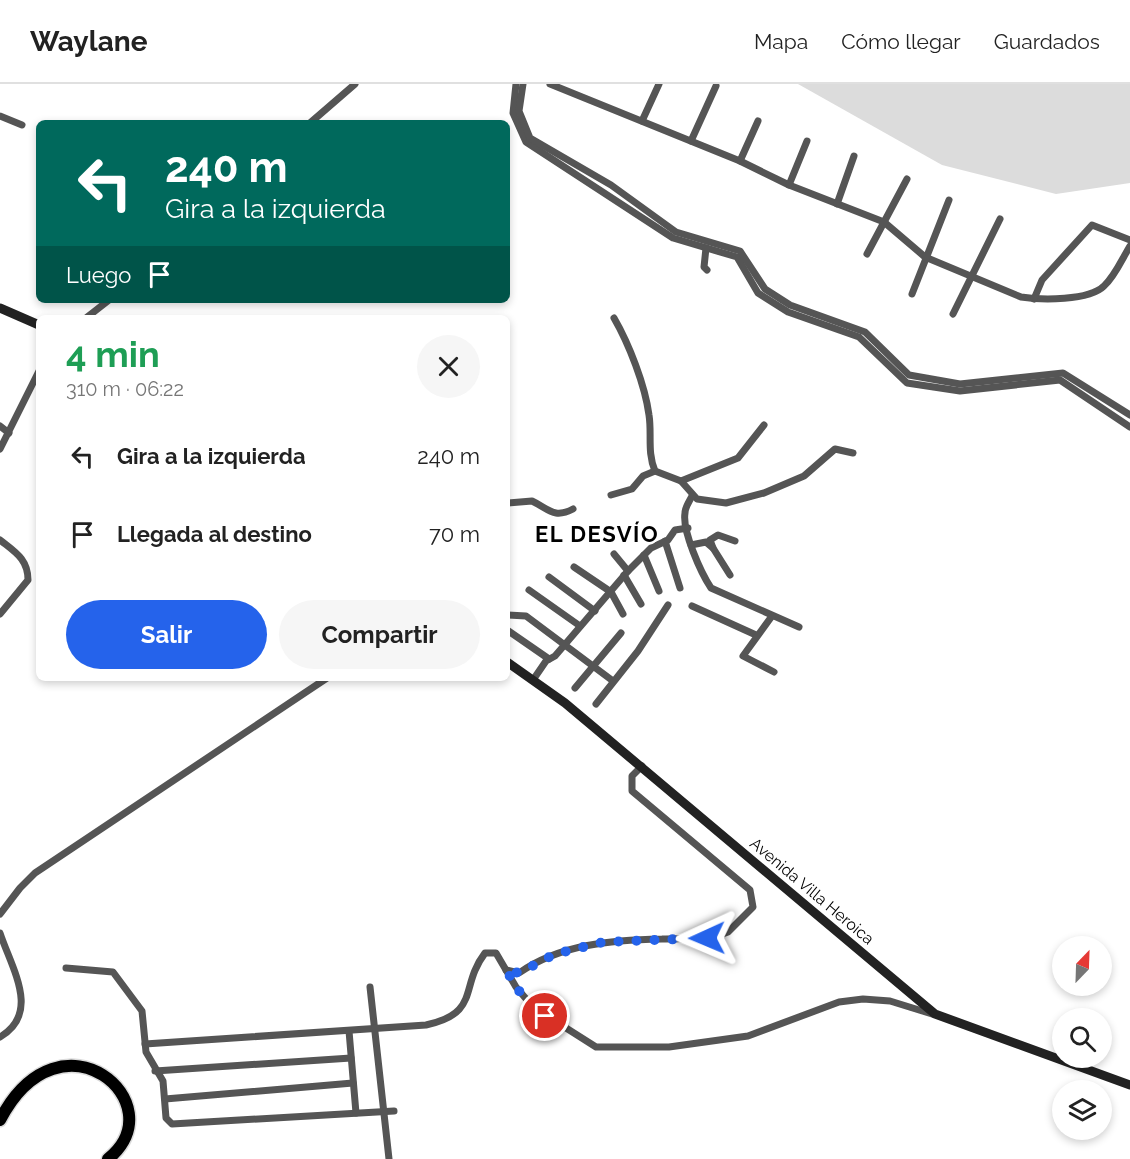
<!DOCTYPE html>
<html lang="es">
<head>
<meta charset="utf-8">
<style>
  :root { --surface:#fff; --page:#f6f6f6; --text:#222; --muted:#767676; --line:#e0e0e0; --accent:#2563eb }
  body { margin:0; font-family:Raleway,sans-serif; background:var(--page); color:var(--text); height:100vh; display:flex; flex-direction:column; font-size:22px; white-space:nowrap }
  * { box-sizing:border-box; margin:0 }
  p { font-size:20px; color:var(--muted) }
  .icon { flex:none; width:33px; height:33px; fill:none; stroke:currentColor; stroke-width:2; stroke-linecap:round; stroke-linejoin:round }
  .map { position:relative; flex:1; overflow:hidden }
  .sheet { position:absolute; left:36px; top:231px; width:474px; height:366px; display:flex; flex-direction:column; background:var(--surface); border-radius:9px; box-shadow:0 3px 9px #0003 }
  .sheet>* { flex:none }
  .hud { position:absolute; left:36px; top:36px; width:474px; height:183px; border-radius:9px; box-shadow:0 3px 9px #0003; background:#00695c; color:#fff; overflow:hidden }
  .needle { width:39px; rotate:23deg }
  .buttons { position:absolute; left:1052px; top:852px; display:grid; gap:12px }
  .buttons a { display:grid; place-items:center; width:60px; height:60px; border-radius:50%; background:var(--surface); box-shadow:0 3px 9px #0003; font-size:30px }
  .pin { position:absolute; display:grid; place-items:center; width:51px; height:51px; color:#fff; margin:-26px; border:3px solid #fff; border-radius:50%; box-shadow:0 2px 6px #0007 }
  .me { position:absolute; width:66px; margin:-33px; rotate:269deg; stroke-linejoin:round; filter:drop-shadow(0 0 4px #0008) }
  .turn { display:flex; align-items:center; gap:21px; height:126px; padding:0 30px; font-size:27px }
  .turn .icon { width:78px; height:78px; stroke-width:2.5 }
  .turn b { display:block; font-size:42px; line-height:51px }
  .then { display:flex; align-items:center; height:57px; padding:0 30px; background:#0003; gap:12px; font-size:22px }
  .round { display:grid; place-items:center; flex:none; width:63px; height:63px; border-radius:32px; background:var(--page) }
  .summary { display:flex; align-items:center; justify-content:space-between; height:102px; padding:0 30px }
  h1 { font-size:36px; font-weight:700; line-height:45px; color:#1e9e55 }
  .button { display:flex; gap:12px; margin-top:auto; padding:12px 30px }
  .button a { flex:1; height:69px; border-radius:36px; background:var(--accent); color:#fff; font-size:24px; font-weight:700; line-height:69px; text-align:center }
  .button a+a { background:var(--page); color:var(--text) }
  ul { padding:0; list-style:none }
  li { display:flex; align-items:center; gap:18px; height:78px; padding:0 30px }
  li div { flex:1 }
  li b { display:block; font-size:22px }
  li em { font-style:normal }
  header { display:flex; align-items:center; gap:36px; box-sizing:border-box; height:84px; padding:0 30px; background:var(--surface); border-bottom:2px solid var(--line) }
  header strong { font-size:28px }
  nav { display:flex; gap:33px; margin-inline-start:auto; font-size:21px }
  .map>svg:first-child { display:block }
  .green { fill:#dcdcdc }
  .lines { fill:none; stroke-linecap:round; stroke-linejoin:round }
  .trunk-casing { stroke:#dbdbdb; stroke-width:15 }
  .minor { stroke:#555; stroke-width:7 }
  .secondary { stroke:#222; stroke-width:9 }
  .trunk { stroke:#000; stroke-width:12 }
  .route { stroke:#2563eb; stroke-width:10; stroke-dasharray:0 18 }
  .labels { text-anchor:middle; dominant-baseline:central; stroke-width:4.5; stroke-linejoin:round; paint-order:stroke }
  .street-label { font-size:16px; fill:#000; stroke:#fff }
  .district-label { font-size:22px; font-weight:bold; letter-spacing:1.5px; fill:#000; stroke:#fff }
</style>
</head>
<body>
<header>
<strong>Waylane</strong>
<nav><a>Mapa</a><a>Cómo llegar</a><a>Guardados</a></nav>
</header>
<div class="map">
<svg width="1130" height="1075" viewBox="0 0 1130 1075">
  <rect width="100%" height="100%" fill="#fff"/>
  <!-- green -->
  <polygon class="green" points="798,0 1130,0 1130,99 1056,110 942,81"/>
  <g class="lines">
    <defs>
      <path id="trunk" d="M0,1036C61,919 177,1020 108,1075"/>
    </defs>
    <!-- trunk casing -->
    <use href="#trunk" class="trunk-casing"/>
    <!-- minor -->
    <g class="minor">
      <polyline points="516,0 513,29 526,58 673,154 737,173 758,209 788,228 859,253 907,299 960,307 1060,296 1130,343"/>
      <polyline points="523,0 519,27 530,54 611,101 676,148 740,167 765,205 790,221 865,248 909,291 960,300 1063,289 1130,331"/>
      <path d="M550,0L740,77L789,101L884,138L925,173L1021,213C1041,216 1089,217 1104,202C1115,192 1122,175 1130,162"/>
      <polyline points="0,32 22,41"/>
      <polyline points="642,37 659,0"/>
      <polyline points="310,39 355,0"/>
      <polyline points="691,57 716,2"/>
      <polyline points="740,77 758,37"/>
      <polyline points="789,101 807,57"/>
      <polyline points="837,120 854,72"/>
      <polyline points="706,164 704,183 707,186"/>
      <polyline points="867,170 907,95"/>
      <polyline points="912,210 949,116"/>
      <polyline points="1034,215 1042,196 1092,141 1130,156"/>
      <polyline points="953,230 1000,135"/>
      <polyline points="86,234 109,216"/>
      <path d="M614,234C629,260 645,301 649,331C652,350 647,368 655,387L681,397L697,415L726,419L764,409L804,392L835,365L853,369"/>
      <polyline points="0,342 9,349"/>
      <polyline points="0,365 39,287"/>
      <polyline points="681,397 738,374 764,341"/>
      <polyline points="611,411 632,405 643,392 655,387"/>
      <path d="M692,412C689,418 685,423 685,429C682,447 701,489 711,504L799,543"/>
      <path d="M507,419L532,417C549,425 554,435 573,425"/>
      <path d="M0,456C15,468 28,475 28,496L0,530"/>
      <polyline points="665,457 680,504"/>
      <polyline points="691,461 706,458 713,464 710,456 718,451 735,457"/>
      <polyline points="713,464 730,491"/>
      <polyline points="614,470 628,487"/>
      <polyline points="644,471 659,507"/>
      <polyline points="574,483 611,508 623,530"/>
      <polyline points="624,491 641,520"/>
      <polyline points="549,493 595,527"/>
      <polyline points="529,506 580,542"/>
      <polyline points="692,522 756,551"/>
      <polyline points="507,531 526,532 613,597"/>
      <polyline points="772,532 743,572 774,588"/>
      <polyline points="507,546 549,575"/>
      <polyline points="533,596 546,577 555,572 628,487 651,464 668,456 675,446 688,444"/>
      <polyline points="575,604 621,549"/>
      <polyline points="596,620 638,567 668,521"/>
      <polyline points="0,830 20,804 35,789 327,594"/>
      <path d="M0,849C12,885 41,929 0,953"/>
      <polyline points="66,884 113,888 142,927 146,968 163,997 166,1034 172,1040 394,1027"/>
      <path d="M506,886L519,889C560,860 613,856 662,855C680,854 699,856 717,852L728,848L753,823L750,806L632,707V692L642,682"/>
      <polyline points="370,903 389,1075"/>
      <polyline points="349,947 356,1029"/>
      <path d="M145,960L426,941C481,929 459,903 485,869H496L516,903L533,923L596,963H669L748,952L839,918L863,915L890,917L932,930"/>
      <polyline points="155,987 351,974"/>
      <polyline points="165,1015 353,999"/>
    </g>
    <!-- secondary -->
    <g class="secondary">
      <polyline points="0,224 39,241"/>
      <polyline points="507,578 565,619 935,930 1130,1001"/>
    </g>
    <!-- trunk -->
    <use href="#trunk" class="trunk"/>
  </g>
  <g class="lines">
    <!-- route -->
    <polyline class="route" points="545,932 523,913 506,886 519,889 555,870 604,858 707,854"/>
  </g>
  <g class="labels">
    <!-- street labels -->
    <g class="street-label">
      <text transform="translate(812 807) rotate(40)">Avenida Villa Heroica</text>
    </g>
    <!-- district labels -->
    <g class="district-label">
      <text x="597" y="450">EL DESVÍO</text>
    </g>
  </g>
</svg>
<div class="buttons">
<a><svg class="needle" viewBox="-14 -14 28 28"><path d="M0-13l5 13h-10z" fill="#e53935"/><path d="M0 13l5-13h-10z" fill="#767676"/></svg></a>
<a><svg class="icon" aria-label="search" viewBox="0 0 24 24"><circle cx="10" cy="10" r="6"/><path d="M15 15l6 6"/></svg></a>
<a><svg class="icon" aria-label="layers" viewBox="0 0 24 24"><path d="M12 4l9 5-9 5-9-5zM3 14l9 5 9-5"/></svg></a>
</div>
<div class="pin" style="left:545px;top:932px;background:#d93025"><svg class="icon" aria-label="arrive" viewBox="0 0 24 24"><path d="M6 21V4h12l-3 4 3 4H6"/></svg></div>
<svg class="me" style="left:707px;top:854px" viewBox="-20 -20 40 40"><path d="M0-17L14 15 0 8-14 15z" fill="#2563eb" stroke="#fff" stroke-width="4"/></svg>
<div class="hud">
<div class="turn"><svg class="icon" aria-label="left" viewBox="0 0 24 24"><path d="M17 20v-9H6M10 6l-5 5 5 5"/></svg><div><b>240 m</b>Gira a la izquierda</div></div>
<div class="then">Luego<svg class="icon" aria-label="arrive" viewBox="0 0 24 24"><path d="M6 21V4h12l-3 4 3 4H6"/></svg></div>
</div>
<section class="sheet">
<div class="summary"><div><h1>4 min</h1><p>310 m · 06:22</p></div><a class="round"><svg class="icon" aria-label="close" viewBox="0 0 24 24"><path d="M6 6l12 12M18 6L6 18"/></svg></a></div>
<ul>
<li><svg class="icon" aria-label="left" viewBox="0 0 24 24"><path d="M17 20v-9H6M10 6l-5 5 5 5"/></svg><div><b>Gira a la izquierda</b></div><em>240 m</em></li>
<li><svg class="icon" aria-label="arrive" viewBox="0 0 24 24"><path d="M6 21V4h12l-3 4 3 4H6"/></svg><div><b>Llegada al destino</b></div><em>70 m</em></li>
</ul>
<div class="button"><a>Salir</a><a>Compartir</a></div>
</section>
</div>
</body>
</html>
